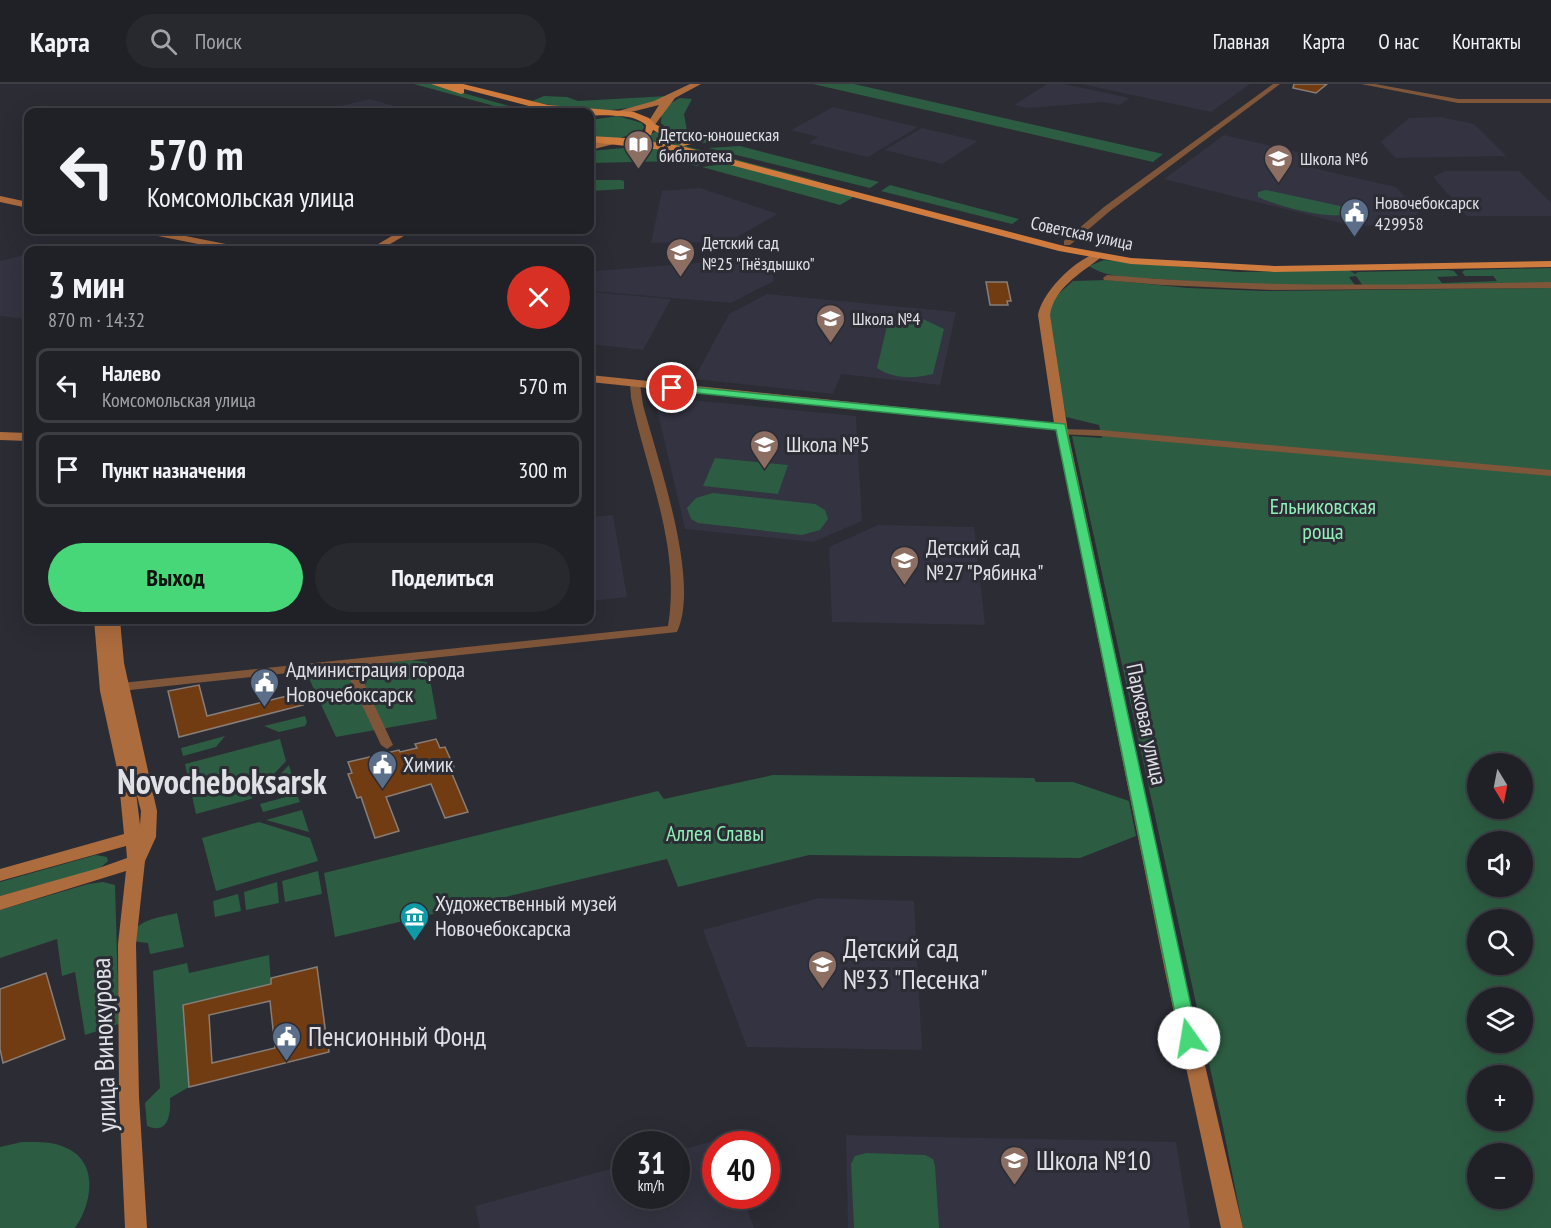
<!DOCTYPE html>
<html lang="ru">
<head>
<meta charset="utf-8">
<style>
  :root { --surface:#202127; --page:#28292f; --text:#f1f3f6; --muted:#a2a3a7; --line:#3d3e44; --accent:#47d779 }
  body { margin:0; font-family:"PT Sans Narrow",sans-serif; background:var(--page); color:var(--text); height:100vh; display:flex; flex-direction:column; font-size:22px; white-space:nowrap }
  * { box-sizing:border-box; margin:0 }
  p { font-size:20px; color:var(--muted) }
  .icon { flex:none; width:33px; height:33px; fill:none; stroke:currentColor; stroke-width:2; stroke-linecap:round; stroke-linejoin:round }
  .map { position:relative; flex:1; overflow:hidden }
  .sheet { position:absolute; left:24px; top:162px; width:570px; height:378px; display:flex; flex-direction:column; background:var(--surface); border-radius:12px; box-shadow:0 6px 24px #0002,0 0 0 2px var(--line) }
  .sheet>* { flex:none }
  .guide { position:absolute; left:24px; top:24px; width:570px; height:126px; border-radius:12px; box-shadow:0 6px 24px #0002,0 0 0 2px var(--line); background:#202127; color:var(--text); overflow:hidden }
  .needle { width:39px; rotate:170deg }
  .controls { position:absolute; left:1467px; top:669px; display:grid; gap:12px }
  .controls a { display:grid; place-items:center; width:66px; height:66px; border-radius:50%; background:var(--surface); box-shadow:0 6px 24px #0002,0 0 0 2px var(--line); font-size:30px }
  .speed { position:absolute; left:612px; top:1047px; display:flex; gap:12px; font-size:30px; font-weight:700; text-align:center }
  .speed>* { display:grid; place-content:center; width:78px; height:78px; border-radius:50%; background:var(--surface); box-shadow:0 6px 24px #0002,0 0 0 2px var(--line); line-height:1 }
  .speed small { font-size:15px; font-weight:400 }
  .speed .limit { border:9px solid #d22; background:#fff; color:#111 }
  .pin { position:absolute; display:grid; place-items:center; width:51px; height:51px; color:#fff; margin:-26px; border:3px solid #fff; border-radius:50%; box-shadow:0 2px 6px #0007 }
  .me { position:absolute; width:66px; margin:-33px; rotate:347deg; stroke-linejoin:round; filter:drop-shadow(0 0 4px #0008) }
  .turn { display:flex; align-items:center; gap:21px; height:126px; padding:0 24px; font-size:27px }
  .turn .icon { width:78px; height:78px; stroke-width:2.5 }
  .turn b { display:block; font-size:42px; line-height:51px }
  .round { display:grid; place-items:center; flex:none; width:63px; height:63px; border-radius:32px; background:var(--page) }
  .summary { display:flex; align-items:center; justify-content:space-between; height:102px; padding:0 24px }
  h1 { font-size:36px; font-weight:700; line-height:45px }
  .action { display:flex; gap:12px; margin-top:auto; padding:12px 24px }
  .action a { flex:1; height:69px; border-radius:36px; background:var(--accent); color:#111; font-size:24px; font-weight:700; line-height:69px; text-align:center }
  .action a+a { background:var(--page); color:var(--text) }
  ul { padding:0; list-style:none }
  li { display:flex; align-items:center; gap:18px; height:75px; margin:0 12px 9px; padding:0 12px; border:3px solid var(--line); border-radius:12px }
  li div { flex:1 }
  li b { display:block; font-size:22px }
  li em { font-style:normal }
  header { display:flex; align-items:center; gap:36px; box-sizing:border-box; height:84px; padding:0 30px; background:var(--surface); border-bottom:2px solid var(--line) }
  header strong { font-size:28px }
  nav { display:flex; gap:33px; margin-inline-start:auto; font-size:21px }
  .search { width:420px; height:54px; background:var(--page); display:flex; align-items:center; gap:15px; box-sizing:border-box; padding:0 21px; border-radius:33px; color:var(--muted); font-size:22px }
  .map>svg:first-child { display:block }
  .built { fill:#333341 }
  .green { fill:#2c5d42; fill-rule:evenodd }
  .building { fill:#713c12; stroke:#877e77; stroke-width:1.5; fill-rule:evenodd }
  .lines { fill:none; stroke-linecap:round; stroke-linejoin:round }
  .street { fill:#7f563a; fill-rule:evenodd }
  .secondary { fill:#ad6c3e; fill-rule:evenodd }
  .primary { fill:#d07c3e; fill-rule:evenodd }
  .route { fill:#47d779; stroke:#2e8c4f; stroke-width:1.5 }
  .labels { text-anchor:middle; dominant-baseline:central; stroke-width:6; stroke-linejoin:round; paint-order:stroke }
  .far-poi-label { font-size:18px; fill:#e0e0e6; stroke:#2b2c34; text-anchor:start }
  .far-street-label { font-size:18px; fill:#e0e0e6; stroke:#2b2c34 }
  .poi-label { font-size:22px; fill:#e0e0e6; stroke:#2b2c34; text-anchor:start }
  .park-label { font-size:22px; fill:#8eefb7; stroke:#2b2c34 }
  .street-label { font-size:22px; fill:#e0e0e6; stroke:#2b2c34 }
  .near-poi-label { font-size:27px; fill:#e0e0e6; stroke:#2b2c34; text-anchor:start }
  .near-street-label { font-size:27px; fill:#e0e0e6; stroke:#2b2c34 }
  .town-label { font-size:34px; font-weight:bold; fill:#e0e0e6; stroke:#2b2c34 }
</style>
</head>
<body>
<header>
<strong>Карта</strong>
<div class="search"><svg class="icon" aria-label="search" viewBox="0 0 24 24"><circle cx="10" cy="10" r="6"/><path d="M15 15l6 6"/></svg>Поиск</div>
<nav><a>Главная</a><a>Карта</a><a>О нас</a><a>Контакты</a></nav>
</header>
<div class="map">
<svg width="1551" height="1144" viewBox="0 0 1551 1144">
  <rect width="100%" height="100%" fill="#2b2c34"/>
  <!-- built -->
  <g class="built">
    <polygon points="1047,0 1064,0 1130,14 1120,21 1105,18 1027,24 1014,21"/>
    <polygon points="1081,0 1250,0 1211,28"/>
    <polygon points="370,15 415,28 314,28"/>
    <polygon points="833,23 918,43 868,73 809,59 818,53 791,46"/>
    <polygon points="1441,33 1474,40 1506,72 1395,74 1381,58 1409,34"/>
    <polygon points="922,44 978,57 942,80 884,66"/>
    <polygon points="1224,51 1324,74 1313,84 1396,103 1419,128 1405,141 1353,142 1164,95"/>
    <polygon points="1445,87 1519,87 1551,119 1551,132 1467,132 1433,93"/>
    <polygon points="700,104 778,130 728,158 651,159 662,107"/>
    <polygon points="28,170 28,235 0,232 0,177"/>
    <polygon points="746,175 772,187 774,197 731,219 590,207 590,190 596,187"/>
    <polygon points="590,208 671,215 643,266 590,260"/>
    <polygon points="767,210 956,228 940,301 841,290 833,310 694,295 729,230"/>
    <polygon points="670,314 856,332 862,437 813,458 685,445 656,321"/>
    <polygon points="613,431 627,513 590,517 590,433"/>
    <polygon points="878,441 974,443 985,541 832,538 829,463"/>
    <polygon points="819,814 914,817 922,966 747,963 703,846"/>
    <polygon points="846,1051 1176,1058 1190,1144 848,1144"/>
    <polygon points="721,1055 723,1060 716,1060 716,1112 742,1112 754,1144 480,1144 475,1122 625,1081 626,1112 676,1112 677,1067"/>
  </g>
  <!-- green -->
  <g class="green">
    <polygon points="414,0 431,0 513,23 505,25"/>
    <polygon points="813,0 854,0 1163,70 1153,78"/>
    <path d="M544,12L567,13L578,17L669,12C627,32 576,28 532,17Z"/>
    <path d="M680,14L692,15L684,30L687,47L717,59C693,60 679,57 661,39C661,25 668,20 680,14Z"/>
    <polygon points="618,32 642,39 644,43 642,47 617,55 590,53 590,36"/>
    <polygon points="657,47 689,63 826,99 637,57"/>
    <polygon points="740,62 879,98 870,104 708,64"/>
    <polygon points="636,63 690,69 688,71 707,75 697,82 680,77 590,79 590,67"/>
    <polygon points="730,79 851,110 852,114 840,121 702,83"/>
    <polygon points="590,96 621,96 624,97 624,105 590,107"/>
    <polygon points="890,101 1019,135 1012,140 881,107"/>
    <path d="M1266,106L1340,122L1347,125V130C1328,136 1277,122 1258,113V108Z"/>
    <path d="M1104,176L1238,188L1349,186L1355,190L1358,188L1448,186L1454,187L1458,192L1437,193L1442,199L1497,197L1493,192H1465L1462,188L1465,186L1551,184V199L1363,202L1356,192L1349,193L1355,201C1290,201 1226,201 1161,195C1137,194 1109,195 1089,182Z"/>
    <path d="M1108,196L1188,204L1264,207L1551,204V1144H1243L1223,1043L1072,352L1102,354L1099,341L1066,333L1046,229L1055,213L1073,197ZM1478,680H1522V724H1478ZM1478,758H1522V802H1478ZM1478,836H1522V880H1478ZM1478,914H1522V958H1478ZM1478,992H1522V1036H1478ZM1478,1070H1522V1114H1478Z"/>
    <path d="M907,234L923,235L944,245L933,290C914,295 893,295 877,284L888,238Z"/>
    <polygon points="715,374 788,381 778,410 703,402"/>
    <polygon points="713,409 815,420 825,426 828,435 820,446 802,451 698,439 691,435 687,424 696,414"/>
    <polygon points="411,576 427,578 437,635 336,653 306,588"/>
    <polygon points="305,632 307,638 305,642 279,648 264,642"/>
    <polygon points="225,652 216,663 183,672 181,664"/>
    <polygon points="280,655 286,677 251,715 196,730 185,680"/>
    <polygon points="289,681 295,703 260,712"/>
    <polygon points="773,691 1034,694 1036,698 1073,698 1129,717 1136,752 1080,774 809,771 678,803 667,775 335,853 324,789 658,707 664,715"/>
    <polygon points="297,710 300,718 263,728 260,720"/>
    <polygon points="302,726 309,748 266,736"/>
    <polygon points="259,738 310,754 318,777 216,807 202,754"/>
    <polygon points="96,771 107,773 108,777 99,785 0,812 0,798"/>
    <polygon points="318,787 322,810 285,818 282,797"/>
    <polygon points="103,798 115,801 119,940 85,951 75,888 62,892 57,855 0,874 0,826 88,800"/>
    <polygon points="277,798 279,819 246,826 244,808"/>
    <polygon points="238,810 241,827 215,833 213,817"/>
    <path d="M177,829L184,863L150,870L148,859L131,857C133,835 159,834 177,829Z"/>
    <path d="M269,871L271,900L183,921L189,1003L170,1014C171,1031 168,1051 147,1042L145,1019L160,1004L153,887L187,879L189,889Z"/>
    <path d="M22,1058C36,1058 51,1057 64,1063C99,1076 93,1119 75,1144H0V1063Z"/>
    <polygon points="866,1069 925,1071 933,1075 935,1082 939,1144 854,1144 851,1080 855,1072"/>
  </g>
  <!-- building -->
  <g class="building">
    <polygon points="1294,0 1327,0 1316,9 1293,4"/>
    <polygon points="986,198 1007,198 1011,217 1007,217 1008,221 990,221"/>
    <polygon points="199,601 207,632 299,609 303,621 179,653 168,607"/>
    <polygon points="436,655 440,664 445,663 454,683 450,685 468,728 445,734 431,700 386,713 399,747 375,754 361,713 357,714 348,690 352,689 348,678 399,666 400,668 417,664 415,660"/>
    <path d="M317,883L326,951L334,949L336,960L328,961L329,968L189,1003L183,921L271,900V894ZM270,917L275,964L212,979L209,931Z"/>
    <polygon points="46,889 65,955 3,979 0,965 0,905"/>
  </g>
  <g class="lines">
    <!-- street -->
    <g class="street">
      <polygon points="1273,0 1280,0 1110,127 1070,161 1064,161 1064,157 1104,123"/>
      <polygon points="1361,0 1375,0 1458,15 1551,15 1551,19 1458,19"/>
      <path d="M1107,191C1255,204 1403,201 1551,198V204L1274,206L1162,201L1104,196L1103,194Z"/>
      <path d="M635,297L640,300L643,321C657,374 701,497 677,548L356,582L393,661L387,665L381,661L344,583L121,607L115,603L121,599L668,542C681,462 647,390 631,314L630,300Z"/>
      <polygon points="1062,345 1100,346 1551,386 1551,392 1100,352 1058,350 1058,346"/>
    </g>
    <!-- secondary -->
    <g class="secondary">
      <polygon points="690,0 701,0 675,14 654,42 647,40 659,21 615,32 611,29 654,17"/>
      <polygon points="611,55 614,56 614,60 590,66 590,60"/>
      <polygon points="0,112 28,118 28,124 0,118"/>
      <polygon points="138,146 155,146 241,163 246,166 228,166 143,149"/>
      <polygon points="402,146 414,146 380,166 368,166"/>
      <path d="M1096,169L1101,172L1100,174C1080,190 1054,204 1050,231L1068,348L1183,887L1243,1144H1221L1165,887L1056,346L590,298V291L1054,339L1038,231C1042,208 1074,177 1096,169Z"/>
      <polygon points="0,348 28,349 28,357 0,356"/>
      <path d="M94,536H120L124,579L157,727L156,753L145,777L136,860L139,1013L147,1144H125L119,1013L118,860L126,787L0,826V812L99,784L127,774L126,762L0,797V785L124,750L118,689L100,607ZM136,708L141,727L140,741Z"/>
    </g>
    <!-- primary -->
    <g class="primary">
      <path d="M431,0H463L548,21L634,28L649,34L655,40L691,60L683,62L653,46L651,51H645L646,41C631,28 608,33 590,31V28L548,27L464,5V9L461,10Z"/>
      <polygon points="590,52 625,54 681,62 1064,162 1131,174 1275,182 1551,177 1551,183 1275,188 1131,180 1059,167 681,68 590,58"/>
    </g>
  </g>
  <!-- route -->
  <polygon class="route" points="672,301 1065,340 1198,954 1195,959 1189,961 1183,959 1180,954 1056,346 668,306 667,304"/>
  <!-- icons -->
  <defs>
    <symbol id="library-pin" viewBox="-11 -11 22 30"><path d="M0 17L-7.5 6A9.5 9.5 0 1 1 7.5 6Z" fill="#8d6e63" stroke="#2b2c34"/><path d="M-6-4Q-3-5.5-.7-3.5V5Q-3 3-6 4ZM6-4Q3-5.5 .7-3.5V5Q3 3 6 4Z" fill="#fff"/></symbol>
    <symbol id="school-pin" viewBox="-11 -11 22 30"><path d="M0 17L-7.5 6A9.5 9.5 0 1 1 7.5 6Z" fill="#8d6e63" stroke="#2b2c34"/><path d="M0-5L7-2L0 1L-7-2ZM-4 1L0 2.5L4 1V4Q0 6-4 4Z" fill="#fff"/></symbol>
    <symbol id="civic-pin" viewBox="-11 -11 22 30"><path d="M0 17L-7.5 6A9.5 9.5 0 1 1 7.5 6Z" fill="#5c6f8a" stroke="#2b2c34"/><path d="M-.6-6.5H3V-4.5H.6V-3L4-1V1h2V6H-6V1h2V-1L-.6-3ZM-1.2 2.5V6h2.4V2.5Z" fill="#fff"/></symbol>
    <symbol id="museum-pin" viewBox="-11 -11 22 30"><path d="M0 17L-7.5 6A9.5 9.5 0 1 1 7.5 6Z" fill="#0f9aa8" stroke="#2b2c34"/><path d="M0-6L6-3V-2H-6V-3ZM-5-1h2V3h-2ZM-1-1h2V3h-2ZM3-1h2V3H3ZM-6 4H6V6H-6Z" fill="#fff"/></symbol>
  </defs>
  <g fill-rule="evenodd">
    <use href="#library-pin" x="622" y="44" width="33" height="45"/>
    <use href="#school-pin" x="1262" y="58" width="33" height="45"/>
    <use href="#civic-pin" x="1338" y="112" width="33" height="45"/>
    <use href="#school-pin" x="664" y="152" width="33" height="45"/>
    <use href="#school-pin" x="814" y="218" width="33" height="45"/>
    <use href="#school-pin" x="748" y="344" width="33" height="45"/>
    <use href="#school-pin" x="888" y="460" width="33" height="45"/>
    <use href="#civic-pin" x="248" y="582" width="33" height="45"/>
    <use href="#civic-pin" x="366" y="664" width="33" height="45"/>
    <use href="#museum-pin" x="398" y="816" width="33" height="45"/>
    <use href="#school-pin" x="806" y="864" width="33" height="45"/>
    <use href="#civic-pin" x="270" y="936" width="33" height="45"/>
    <use href="#school-pin" x="998" y="1060" width="33" height="45"/>
  </g>
  <g class="labels">
    <!-- far-poi labels -->
    <g class="far-poi-label">
      <text x="659" y="50">Детско-юношеская<tspan x="659" dy="21">библиотека</tspan></text>
      <text x="1300" y="74">Школа №6</text>
      <text x="1375" y="118">Новочебоксарск<tspan x="1375" dy="21">429958</tspan></text>
      <text x="702" y="158">Детский сад<tspan x="702" dy="21">№25 "Гнёздышко"</tspan></text>
      <text x="852" y="234">Школа №4</text>
    </g>
    <!-- far-street labels -->
    <g class="far-street-label">
      <text transform="translate(1082 149) rotate(12)">Советская улица</text>
    </g>
    <!-- poi labels -->
    <g class="poi-label">
      <text x="786" y="360">Школа №5</text>
      <text x="926" y="463">Детский сад<tspan x="926" dy="25">№27 "Рябинка"</tspan></text>
      <text x="286" y="585">Администрация города<tspan x="286" dy="25">Новочебоксарск</tspan></text>
      <text x="403" y="680">Химик</text>
      <text x="435" y="819">Художественный музей<tspan x="435" dy="25">Новочебоксарска</tspan></text>
    </g>
    <!-- park labels -->
    <g class="park-label">
      <text x="1323" y="422">Ельниковская<tspan x="1323" dy="25">роща</tspan></text>
      <text x="715" y="749">Аллея Славы</text>
    </g>
    <!-- street labels -->
    <g class="street-label">
      <text transform="translate(1147 640) rotate(78)">Парковая улица</text>
    </g>
    <!-- near-poi labels -->
    <g class="near-poi-label">
      <text x="843" y="864">Детский сад<tspan x="843" dy="31">№33 "Песенка"</tspan></text>
      <text x="308" y="952">Пенсионный Фонд</text>
      <text x="1036" y="1076">Школа №10</text>
    </g>
    <!-- near-street labels -->
    <g class="near-street-label">
      <text transform="translate(103 961) rotate(-92)">улица Винокурова</text>
    </g>
    <!-- town labels -->
    <g class="town-label">
      <text x="222" y="697">Novocheboksarsk</text>
    </g>
  </g>
</svg>
<div class="controls">
<a><svg class="needle" viewBox="-14 -14 28 28"><path d="M0-13l5 13h-10z" fill="#e53935"/><path d="M0 13l5-13h-10z" fill="#a2a3a7"/></svg></a>
<a><svg class="icon" aria-label="sound" viewBox="0 0 24 24"><path d="M4 9h4l5-4v14l-5-4H4zM17 9q2 3 0 6"/></svg></a>
<a><svg class="icon" aria-label="search" viewBox="0 0 24 24"><circle cx="10" cy="10" r="6"/><path d="M15 15l6 6"/></svg></a>
<a><svg class="icon" aria-label="layers" viewBox="0 0 24 24"><path d="M12 4l9 5-9 5-9-5zM3 14l9 5 9-5"/></svg></a>
<a>+</a>
<a>−</a>
</div>
<div class="speed"><div>31<small>km/h</small></div><div class="limit">40</div></div>
<div class="pin" style="left:672px;top:304px;background:#d93025"><svg class="icon" aria-label="arrive" viewBox="0 0 24 24"><path d="M6 21V4h12l-3 4 3 4H6"/></svg></div>
<svg class="me" style="left:1189px;top:954px" viewBox="-20 -20 40 40"><circle r="19" fill="#fff"/><path d="M0-13L10 11 0 6-10 11z" fill="#47d779"/></svg>
<div class="guide">
<div class="turn"><svg class="icon" aria-label="left" viewBox="0 0 24 24"><path d="M17 20v-9H6M10 6l-5 5 5 5"/></svg><div><b>570 m</b>Комсомольская улица</div></div>
</div>
<section class="sheet">
<div class="summary"><div><h1>3 мин</h1><p>870 m · 14:32</p></div><a class="round" style="background:#d93025;color:#fff"><svg class="icon" aria-label="close" viewBox="0 0 24 24"><path d="M6 6l12 12M18 6L6 18"/></svg></a></div>
<ul>
<li><svg class="icon" aria-label="left" viewBox="0 0 24 24"><path d="M17 20v-9H6M10 6l-5 5 5 5"/></svg><div><b>Налево</b><p>Комсомольская улица</p></div><em>570 m</em></li>
<li><svg class="icon" aria-label="arrive" viewBox="0 0 24 24"><path d="M6 21V4h12l-3 4 3 4H6"/></svg><div><b>Пункт назначения</b></div><em>300 m</em></li>
</ul>
<div class="action"><a>Выход</a><a>Поделиться</a></div>
</section>
</div>
</body>
</html>
